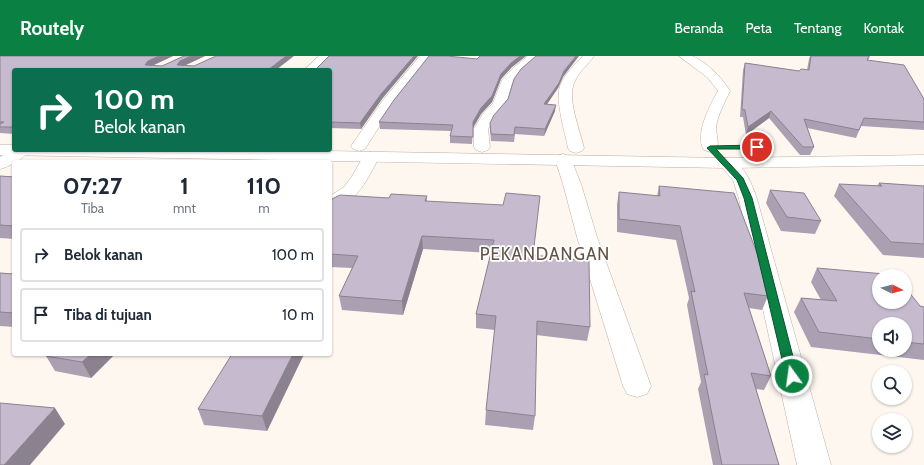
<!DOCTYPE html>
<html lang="id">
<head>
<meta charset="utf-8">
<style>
  :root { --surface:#fff; --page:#f2f2f3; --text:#1f2937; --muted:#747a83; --line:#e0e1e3; --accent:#0b8043 }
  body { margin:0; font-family:Cabin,sans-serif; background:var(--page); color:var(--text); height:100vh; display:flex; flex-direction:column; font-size:15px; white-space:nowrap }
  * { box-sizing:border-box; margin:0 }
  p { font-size:13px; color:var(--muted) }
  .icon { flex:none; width:22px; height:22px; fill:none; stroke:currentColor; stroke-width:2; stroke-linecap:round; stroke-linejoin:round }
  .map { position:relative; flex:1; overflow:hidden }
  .sheet { position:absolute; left:12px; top:104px; width:320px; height:196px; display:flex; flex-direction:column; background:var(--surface); border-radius:4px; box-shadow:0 1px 3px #0004 }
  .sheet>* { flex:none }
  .top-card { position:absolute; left:12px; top:12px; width:320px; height:84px; border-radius:4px; box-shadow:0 1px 3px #0004; background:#0b6e4f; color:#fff; overflow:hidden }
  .needle { width:26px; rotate:96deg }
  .tools { position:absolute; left:872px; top:213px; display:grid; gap:8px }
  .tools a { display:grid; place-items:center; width:40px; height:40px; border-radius:50%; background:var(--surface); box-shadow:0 1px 3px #0004; font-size:20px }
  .pin { position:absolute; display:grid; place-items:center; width:34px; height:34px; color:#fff; margin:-17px; border:2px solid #fff; border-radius:50%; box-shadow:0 1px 4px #0007 }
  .me { position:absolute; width:44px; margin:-22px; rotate:346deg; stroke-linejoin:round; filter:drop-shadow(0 0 3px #0008) }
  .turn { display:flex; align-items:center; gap:14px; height:84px; padding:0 16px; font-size:18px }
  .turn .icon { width:52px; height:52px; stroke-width:2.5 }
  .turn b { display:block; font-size:28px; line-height:34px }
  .eta { display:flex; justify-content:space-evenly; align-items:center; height:68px; text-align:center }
  .eta b { font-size:24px; font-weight:700; line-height:28px }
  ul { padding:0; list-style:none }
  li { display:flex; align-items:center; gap:12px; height:54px; margin:0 8px 6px; padding:0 8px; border:2px solid var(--line); border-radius:4px }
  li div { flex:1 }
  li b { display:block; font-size:15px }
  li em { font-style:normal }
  header { display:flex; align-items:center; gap:24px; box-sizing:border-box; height:56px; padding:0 20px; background:var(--accent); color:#fff }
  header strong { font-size:19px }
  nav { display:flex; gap:22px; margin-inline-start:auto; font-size:14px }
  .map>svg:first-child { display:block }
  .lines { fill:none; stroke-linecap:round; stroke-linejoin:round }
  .minor-casing { stroke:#bfaf9e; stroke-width:1 }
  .major-casing { stroke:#bfaf9e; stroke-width:1 }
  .minor { fill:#fff; fill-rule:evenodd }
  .major { fill:#fff; fill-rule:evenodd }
  .wall { fill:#aaa0b1; fill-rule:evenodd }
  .shaded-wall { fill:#8b8290 }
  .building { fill:#c6bace; stroke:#8b8290 }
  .route { fill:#0b8043; stroke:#07532c }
  .labels { text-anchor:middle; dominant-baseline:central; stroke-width:3.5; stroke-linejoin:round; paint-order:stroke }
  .quarter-label { font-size:17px; letter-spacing:1px; fill:#615344; stroke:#fff }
</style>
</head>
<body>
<header>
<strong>Routely</strong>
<nav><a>Beranda</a><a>Peta</a><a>Tentang</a><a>Kontak</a></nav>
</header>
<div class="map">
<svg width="924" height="409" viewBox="0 0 924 409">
  <rect width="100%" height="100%" fill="#fef7f0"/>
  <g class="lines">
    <defs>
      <g id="minor">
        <polygon points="319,0 330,0 317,14 304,14"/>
        <polygon points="420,0 431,0 393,49 365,93 359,95 353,93 351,90 383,44"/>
        <polygon points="528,0 540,0 520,17 512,28 506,49 493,64 488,73 490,91 488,94 482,96 476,94 474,91 474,73 482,59 493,47 502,24 512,13"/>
        <path d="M583,0H594C588,9 579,15 575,25C566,41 580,74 584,92L582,95L576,97L570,95L568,92C565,76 555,45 560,30C564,18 575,9 583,0Z"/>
        <path d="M679,0C683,0 688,0 692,0C706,5 723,23 730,35C725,46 717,60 716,72C716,79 720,88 716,94L710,96L704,94C694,79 710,49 718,35L708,22Z"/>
        <path d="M14,92V94L29,95C23,103 9,111 0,113V101Z"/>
        <path d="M371,96L377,98L379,101C368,123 356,148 330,155V140L344,131L352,120L365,98Z"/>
        <polygon points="563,98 569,100 571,103 581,128 597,181 651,330 647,338 637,341 627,338 623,330 577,181 563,128 555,103 557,100"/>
        <path d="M726,102C744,106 752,128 757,143L831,409H797L739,143L733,124L718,107L720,103Z"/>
      </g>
      <polygon id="major" points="0,89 14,89 14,94 271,94 726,102 924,99 924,109 726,112 0,99"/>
    </defs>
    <!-- minor casing -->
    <use href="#minor" class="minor-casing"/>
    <!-- major casing -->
    <use href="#major" class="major-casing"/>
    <!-- minor -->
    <use href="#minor" class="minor"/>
    <!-- major -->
    <use href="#major" class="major"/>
  </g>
  <!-- wall -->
  <g class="wall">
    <polygon points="0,0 173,0 152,10 162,10 184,0 205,0 184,10 276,14 14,14 14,78 0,77"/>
    <polygon points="810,0 870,0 868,4 924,43 924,74 861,70 856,82 807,72 814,91 810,99 800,99 769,62 746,79 743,61 740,61 743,14 745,7 799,15 807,14 809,3"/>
    <polygon points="511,12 501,23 492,46 481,58 473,72 472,88 450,87 450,80 451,75 380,73 379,66"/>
    <polygon points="330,14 382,43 361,73 330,72"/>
    <polygon points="563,21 558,32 547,48 555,55 544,80 515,78 514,86 491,85 490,73 490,67 508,43"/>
    <polygon points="0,120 14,121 14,183 0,182"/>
    <polygon points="879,127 924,130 924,202 883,199 834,140 839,128 877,130"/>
    <polygon points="659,130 768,240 762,254 749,252 771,320 764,334 756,333 779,409 713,409 698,333 701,326 687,249 689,242 676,184 617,176 617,148 619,136 657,140"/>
    <polygon points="770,134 821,165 815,178 781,175 766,147"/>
    <polygon points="427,140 427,145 533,199 590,271 587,285 536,279 535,360 533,374 485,369 486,354 495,274 476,272 476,258 491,197 423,193 403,259 342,254 339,240 352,212 330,211 330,144 389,142"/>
    <path d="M817,212L920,250L924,251V304L811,291L794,256L801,242L821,244L811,226ZM879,268H905V294H879Z"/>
    <polygon points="0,217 14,218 14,271 0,270"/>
    <polygon points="115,298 91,322 55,315 46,300"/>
    <polygon points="304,298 267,375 204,369 198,353"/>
  </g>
  <!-- shaded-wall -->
  <g class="shaded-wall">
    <polygon points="159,0 173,0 149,11 145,9 148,5"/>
    <polygon points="191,0 205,0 181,11 177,9 180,5"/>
    <polygon points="286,0 294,0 276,14 268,14"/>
    <polygon points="414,0 418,0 382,43 361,73 360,67 381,38"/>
    <polygon points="520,0 526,0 511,12 501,23 492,46 481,58 473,72 473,66 501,18 511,7"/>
    <polygon points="576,0 579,0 563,21 558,32 543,54 544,48 564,15"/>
    <polygon points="556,49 555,55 544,80 545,73"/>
    <polygon points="771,55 769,62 746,79 748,71"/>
    <polygon points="422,180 423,193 403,259 402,245"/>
    <polygon points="91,298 115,298 91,322 82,306"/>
    <polygon points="293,298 304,298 267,375 262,360"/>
    <polygon points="55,352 65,368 30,409 4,409"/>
  </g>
  <!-- building -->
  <g class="building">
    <polygon points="0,0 159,0 148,5 145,9 162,10 184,0 191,0 180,5 177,9 194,10 216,0 286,0 268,14 14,14 14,71 0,71 0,68 4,66 0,66"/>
    <polygon points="329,0 414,0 381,38 360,67 330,66 330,14 315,14"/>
    <polygon points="429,0 447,0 477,3 480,0 520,0 511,7 501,18 492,40 481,52 473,66 473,81 450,80 453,69 379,66 394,44"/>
    <polygon points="536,0 576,0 564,15 559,27 544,48 556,49 545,73 515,71 514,79 491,78 490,67 494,59 508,43 514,23 521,13"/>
    <polygon points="811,0 869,0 867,4 904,9 924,43 924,66 864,62 859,74 804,63 814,91 803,91 771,55 748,71 745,54 742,53 745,7 799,15 801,13 809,14"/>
    <polygon points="0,120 14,121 14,170 0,169"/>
    <polygon points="879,127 924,130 924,188 891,186 839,128 882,130"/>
    <polygon points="659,130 734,137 757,197 768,240 744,237 771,320 751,317 779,409 722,409 704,318 708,319 691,235 695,236 680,170 619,163 619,136 660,140"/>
    <polygon points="770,134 804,137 821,165 787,161"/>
    <polygon points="506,137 540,140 533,199 589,205 590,271 537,265 535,360 486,354 496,260 476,258 494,184 422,180 402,245 339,240 358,200 330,198 330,144 340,139 389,142 391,138 427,140 425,145 503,149"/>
    <polygon points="817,212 896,219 896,220 879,220 879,246 905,246 905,231 920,250 924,251 924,288 905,286 905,268 879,268 879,283 819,276 801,242 837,245"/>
    <polygon points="0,217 14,218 14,257 0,256"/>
    <polygon points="48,298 91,298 82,306 46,300"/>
    <polygon points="232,298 293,298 262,360 198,353"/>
    <polygon points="0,347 55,352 4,409 0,409"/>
  </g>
  <!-- route -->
  <polygon class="route" points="757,89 759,90 759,93 716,93 743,122 752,142 798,320 796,323 792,325 788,323 786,320 744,142 737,124 707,92 710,90"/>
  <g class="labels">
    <!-- quarter labels -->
    <g class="quarter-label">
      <text x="545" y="198">PEKANDANGAN</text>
    </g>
  </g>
</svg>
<div class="tools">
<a><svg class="needle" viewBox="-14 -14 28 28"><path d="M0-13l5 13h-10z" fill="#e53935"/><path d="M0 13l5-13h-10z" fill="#747a83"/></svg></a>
<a><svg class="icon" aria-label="sound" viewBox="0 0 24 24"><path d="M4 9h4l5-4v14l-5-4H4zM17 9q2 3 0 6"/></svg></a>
<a><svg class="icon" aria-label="search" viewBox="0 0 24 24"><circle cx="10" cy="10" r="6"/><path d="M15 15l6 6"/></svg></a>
<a><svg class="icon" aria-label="layers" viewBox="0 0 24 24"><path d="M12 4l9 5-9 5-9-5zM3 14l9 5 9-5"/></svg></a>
</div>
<div class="pin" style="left:757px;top:91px;background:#d93025"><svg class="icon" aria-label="arrive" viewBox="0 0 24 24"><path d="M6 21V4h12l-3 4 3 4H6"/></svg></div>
<svg class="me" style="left:792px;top:320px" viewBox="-20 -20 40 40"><circle r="17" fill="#0b8043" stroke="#fff" stroke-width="3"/><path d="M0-11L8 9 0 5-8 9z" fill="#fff"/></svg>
<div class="top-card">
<div class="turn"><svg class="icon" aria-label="right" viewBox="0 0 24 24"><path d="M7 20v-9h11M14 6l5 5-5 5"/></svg><div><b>100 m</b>Belok kanan</div></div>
</div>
<section class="sheet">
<div class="eta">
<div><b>07:27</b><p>Tiba</p></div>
<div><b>1</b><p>mnt</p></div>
<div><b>110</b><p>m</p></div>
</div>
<ul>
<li><svg class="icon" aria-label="right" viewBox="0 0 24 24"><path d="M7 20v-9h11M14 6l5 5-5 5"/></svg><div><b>Belok kanan</b></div><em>100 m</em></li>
<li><svg class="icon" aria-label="arrive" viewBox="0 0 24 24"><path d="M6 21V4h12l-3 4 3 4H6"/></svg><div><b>Tiba di tujuan</b></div><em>10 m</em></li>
</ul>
</section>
</div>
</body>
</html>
